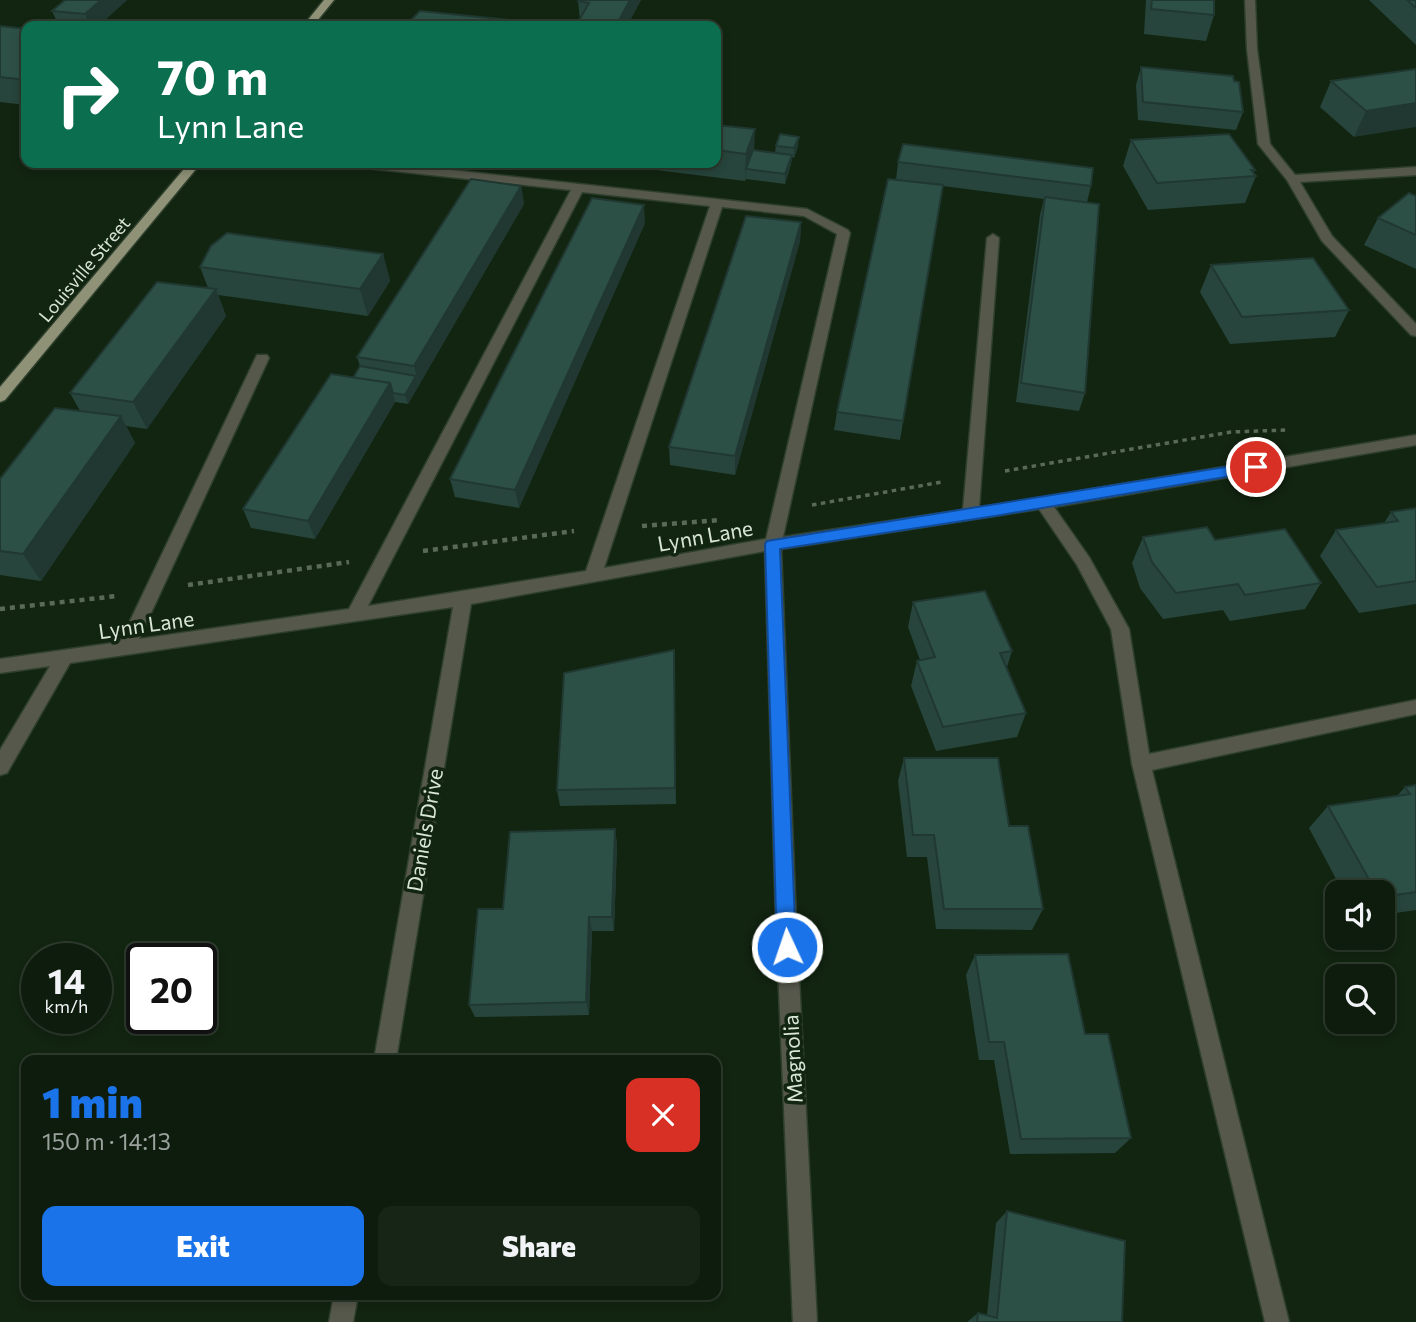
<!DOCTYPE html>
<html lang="en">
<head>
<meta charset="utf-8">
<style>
  :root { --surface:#0e1c0d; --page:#172516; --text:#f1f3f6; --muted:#9ba19d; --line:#2e3a2e; --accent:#1a73e8 }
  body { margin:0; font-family:Commissioner,sans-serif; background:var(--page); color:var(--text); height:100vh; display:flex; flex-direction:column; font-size:26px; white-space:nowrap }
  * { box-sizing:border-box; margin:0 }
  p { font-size:23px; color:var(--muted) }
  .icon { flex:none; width:38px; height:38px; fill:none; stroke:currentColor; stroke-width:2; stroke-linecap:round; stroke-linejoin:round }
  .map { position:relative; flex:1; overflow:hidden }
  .panel { position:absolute; left:21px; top:1055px; width:700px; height:245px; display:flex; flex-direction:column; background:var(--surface); border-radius:14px; box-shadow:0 4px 10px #0003,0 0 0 2px var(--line) }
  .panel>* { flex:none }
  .hud { position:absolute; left:21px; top:21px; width:700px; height:147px; border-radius:14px; box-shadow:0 4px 10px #0003,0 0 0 2px var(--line); background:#0b6e4f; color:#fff; overflow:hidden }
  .tools { position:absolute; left:1325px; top:880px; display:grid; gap:14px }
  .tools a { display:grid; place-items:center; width:70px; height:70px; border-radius:14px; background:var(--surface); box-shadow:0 4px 10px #0003,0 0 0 2px var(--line); font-size:35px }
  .speed { position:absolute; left:21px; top:943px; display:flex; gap:14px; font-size:35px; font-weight:700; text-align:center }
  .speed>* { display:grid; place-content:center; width:91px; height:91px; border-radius:50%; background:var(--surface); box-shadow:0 4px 10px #0003,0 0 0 2px var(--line); line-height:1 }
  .speed small { font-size:18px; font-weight:400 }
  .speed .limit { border:4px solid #111; border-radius:10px; background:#fff; color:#111 }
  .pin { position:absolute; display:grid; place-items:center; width:60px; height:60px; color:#fff; margin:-30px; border:4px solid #fff; border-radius:50%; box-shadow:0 2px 7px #0007 }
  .me { position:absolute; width:77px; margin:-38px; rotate:357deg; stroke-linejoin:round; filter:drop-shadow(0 0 5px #0008) }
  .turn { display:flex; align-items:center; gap:24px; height:147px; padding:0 21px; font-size:32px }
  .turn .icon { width:91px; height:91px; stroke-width:2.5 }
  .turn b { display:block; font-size:49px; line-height:60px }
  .round { display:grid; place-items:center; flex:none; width:74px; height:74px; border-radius:14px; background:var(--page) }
  .headline { display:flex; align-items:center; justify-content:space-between; height:119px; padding:0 21px }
  h1 { font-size:42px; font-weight:800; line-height:52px; color:var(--accent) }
  .button { display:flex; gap:14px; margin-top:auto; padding:14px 21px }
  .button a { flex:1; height:80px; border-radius:14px; background:var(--accent); color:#fff; font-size:28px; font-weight:800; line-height:80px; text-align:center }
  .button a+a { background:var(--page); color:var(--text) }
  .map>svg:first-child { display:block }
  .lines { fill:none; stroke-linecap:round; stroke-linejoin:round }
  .minor-casing { stroke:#2e402d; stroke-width:3 }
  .major-casing { stroke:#2e402d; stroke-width:3 }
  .path-far1 { stroke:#5a6a58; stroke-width:3.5; stroke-dasharray:4.5 4.5; stroke-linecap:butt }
  .path { stroke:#5a6a58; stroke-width:4.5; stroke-dasharray:5 5; stroke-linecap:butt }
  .minor { fill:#57584c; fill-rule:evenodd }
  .major { fill:#8f9277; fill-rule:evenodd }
  .wall { fill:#27453c }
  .shaded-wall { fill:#203831 }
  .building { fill:#2d5046; stroke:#203831; stroke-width:2 }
  .route { fill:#1a73e8; stroke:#114b97; stroke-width:2 }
  .labels { text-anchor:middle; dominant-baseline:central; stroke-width:7; stroke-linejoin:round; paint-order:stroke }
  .far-street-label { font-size:18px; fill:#dae6d8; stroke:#122511 }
  .street-label { font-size:21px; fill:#dae6d8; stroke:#122511 }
</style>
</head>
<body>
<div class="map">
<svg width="1416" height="1322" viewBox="0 0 1416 1322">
  <rect width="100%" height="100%" fill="#122511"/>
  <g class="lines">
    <defs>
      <g id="minor">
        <polygon points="1245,0 1255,0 1257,49 1270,144 1295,175 1416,167 1416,175 1300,182 1332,236 1416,324 1416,336 1411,335 1322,241 1287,180 1258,144 1247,49"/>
        <path d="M351,163H387L807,209L848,230L850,233L783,537L963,510L987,238L993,234L999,238L979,508L1416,435V445L1054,507L1089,557L1129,629L1149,754L1416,700V714L1152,770L1289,1322H1265L1132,764L1111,629L1077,565L1039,509L781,549L796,920L817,1322H793L776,920L765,551L471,604L396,1060H374L453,607L70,663L7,773L0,775V750L50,666L0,673V659L120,642L257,355H267L269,358L139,639L349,609L571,190L357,167ZM582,192L710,206L586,571L368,606ZM722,207L804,216L837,234L766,539L604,568Z"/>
        <polygon points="334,1295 358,1295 353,1322 329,1322"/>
      </g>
      <g id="major">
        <polygon points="324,0 334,0 313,26 303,26"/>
        <polygon points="189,163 201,163 5,400 0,402 0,387"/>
      </g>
    </defs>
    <!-- minor casing -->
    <use href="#minor" class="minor-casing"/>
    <!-- major casing -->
    <use href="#major" class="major-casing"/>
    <!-- path-far1 -->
    <g class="path-far1">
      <polyline points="1005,471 1231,432 1287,430"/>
      <polyline points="812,505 942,482"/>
    </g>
    <!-- path -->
    <g class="path">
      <polyline points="642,526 721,520"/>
      <polyline points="423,551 574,531"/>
      <polyline points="188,585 349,562"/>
      <polyline points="0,609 117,596"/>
    </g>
    <!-- minor -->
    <use href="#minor" class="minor"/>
    <!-- major -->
    <use href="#major" class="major"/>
  </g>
  <!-- wall -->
  <g class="wall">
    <polygon points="127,0 98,26 59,26 52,11"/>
    <polygon points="641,0 627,26 578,26 578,22 580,19 578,1"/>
    <polygon points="1146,0 1214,0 1214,15 1206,41 1144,34"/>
    <polygon points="1369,0 1416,0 1416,45"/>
    <polygon points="0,26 26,29 26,105 0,102"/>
    <polygon points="1141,67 1234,81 1243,112 1236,130 1138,120 1136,85"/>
    <polygon points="1416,69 1354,137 1320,107 1331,81"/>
    <polygon points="716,125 754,150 775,153 776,146 798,146 794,158 792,157 791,164 785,184 746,179 745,181 599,163 716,163"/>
    <polygon points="1131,140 1255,170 1253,173 1256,176 1245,203 1148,210 1123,166"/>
    <polygon points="898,162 1091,186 1087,202 1085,393 1079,411 1016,402 1040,215 1044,199 943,186 900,440 834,430 837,412 896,180"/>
    <polygon points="521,186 524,204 408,404 395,402 315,539 251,528 243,509 353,378 360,366 357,357"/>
    <polygon points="1416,196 1416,269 1364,245 1378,218"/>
    <polygon points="801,222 800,241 735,475 670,465 669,447"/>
    <polygon points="645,223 519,508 455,497 450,479"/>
    <polygon points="383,254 390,281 368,316 218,295 226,316 147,429 126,426 135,443 41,581 0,575 0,479 80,411 70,393 208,288 200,267"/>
    <polygon points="1211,265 1349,310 1335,337 1230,344 1200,292"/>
    <polygon points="1416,508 1416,604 1359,613 1320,556 1336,530 1384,523 1391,512"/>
    <polygon points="1143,537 1321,583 1305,609 1230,621 1223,610 1163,619 1140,588 1132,563"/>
    <polygon points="913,602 1012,651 1007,667 1026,713 1017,737 936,751 911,686 917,661 920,660 908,627"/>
    <polygon points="674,667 676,804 560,806 557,790"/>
    <polygon points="904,758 1009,826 1043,909 1032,930 936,929 927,857 907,857 898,781"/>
    <polygon points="1416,785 1416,910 1382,915 1382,892 1343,892 1309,828 1328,806 1397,796 1405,787"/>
    <polygon points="615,829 617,845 614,931 592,931 589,1015 475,1017 469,1005 503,909"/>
    <polygon points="975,955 1085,1034 1131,1138 1115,1153 1010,1154 994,1060 979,1060 966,975"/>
    <polygon points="1007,1211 1122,1322 967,1322 978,1313 987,1315 996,1223"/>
  </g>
  <!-- shaded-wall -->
  <g class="shaded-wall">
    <polygon points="101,0 127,0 98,26 89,26 85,14"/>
    <polygon points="630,0 641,0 627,26 616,26"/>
    <polygon points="1416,103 1416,127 1354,137 1366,111"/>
    <polygon points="755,129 754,156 746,169 745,181 746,154"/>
    <polygon points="799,137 798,146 794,158 794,148"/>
    <polygon points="792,155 791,164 785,184 785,174"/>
    <polygon points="521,186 524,204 419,385 414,366"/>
    <polygon points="644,205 645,223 519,508 515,490"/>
    <polygon points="801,222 800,241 735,475 735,456"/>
    <polygon points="383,254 390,281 368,316 360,289"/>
    <polygon points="216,289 226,316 147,429 133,402"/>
    <polygon points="416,376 419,385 408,404 405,395"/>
    <polygon points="390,383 395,402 315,539 308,521"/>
    <polygon points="121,416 135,443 41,581 23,554"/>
    <polygon points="615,829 617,845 614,931 612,917"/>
    <polygon points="589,917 592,931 589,1015 586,1002"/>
  </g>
  <!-- building -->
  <g class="building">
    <polygon points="65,0 101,0 85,14 52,11"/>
    <polygon points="579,0 630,0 616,26 578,22 589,3 578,1"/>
    <polygon points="1152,0 1214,0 1214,15 1151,9"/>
    <polygon points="1407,0 1416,0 1416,8"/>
    <polygon points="420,11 569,26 405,26"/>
    <polygon points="0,26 26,29 26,80 0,77"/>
    <polygon points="1141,67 1233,76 1234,81 1239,82 1243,112 1143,102"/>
    <polygon points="1416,69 1416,103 1366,111 1331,81"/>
    <polygon points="716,125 755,129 746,154 716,150"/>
    <polygon points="780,134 799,137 794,148 776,146"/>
    <polygon points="1229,134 1255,170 1251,170 1256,176 1157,183 1131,140"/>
    <polygon points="903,144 1093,168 1091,186 898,162"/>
    <polygon points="753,150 792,155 785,174 746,169"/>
    <polygon points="471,179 521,186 414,366 357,357"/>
    <polygon points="888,179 943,185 903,421 837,412"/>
    <polygon points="1409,193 1416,196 1416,235 1378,218"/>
    <polygon points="1045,197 1099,204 1085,393 1021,383"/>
    <polygon points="592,198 644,205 515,490 450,479"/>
    <polygon points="746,216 801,222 735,456 669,447"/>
    <polygon points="227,233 383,254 360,289 200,267 211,246"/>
    <polygon points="1313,258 1349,310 1242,317 1211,265"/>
    <polygon points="157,282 216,289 133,402 70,393"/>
    <polygon points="360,366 416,376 405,395 393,393 390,383 353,378"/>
    <polygon points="331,374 390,383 308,521 243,509"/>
    <polygon points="55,408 121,416 23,554 0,551 0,479"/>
    <polygon points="1416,508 1416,581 1377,587 1336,530 1398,521 1391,512"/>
    <polygon points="1207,527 1215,540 1285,529 1321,583 1245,595 1238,584 1176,593 1152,562 1143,537"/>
    <polygon points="985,591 1012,651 1000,653 1026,713 943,727 917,661 935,657 913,602"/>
    <polygon points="674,650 675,788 557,790 564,673"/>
    <polygon points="904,758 998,758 1009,826 1028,826 1043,909 944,909 934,835 913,835"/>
    <polygon points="1416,785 1416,892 1382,897 1382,892 1376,892 1328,806 1410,794 1405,787"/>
    <polygon points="615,829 612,917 589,917 586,1002 469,1005 478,909 503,909 510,832"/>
    <polygon points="1068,954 1085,1034 1108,1034 1131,1138 1021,1139 1004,1042 989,1042 975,955"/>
    <polygon points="1007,1211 1125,1241 1122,1322 977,1322 978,1313 997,1318"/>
  </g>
  <!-- route -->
  <polygon class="route" points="1256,462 1263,467 1261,471 995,516 780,549 796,947 793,953 787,955 780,953 777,947 765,544 767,541"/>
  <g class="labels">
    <!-- far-street labels -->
    <g class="far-street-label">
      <text transform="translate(84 269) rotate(-50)">Louisville Street</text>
    </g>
    <!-- street labels -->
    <g class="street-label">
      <text transform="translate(705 535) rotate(-10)">Lynn Lane</text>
      <text transform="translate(146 624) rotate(-8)">Lynn Lane</text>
      <text transform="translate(424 830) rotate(-80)">Daniels Drive</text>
      <text transform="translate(792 1059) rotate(-93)">Magnolia</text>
    </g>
  </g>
</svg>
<div class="tools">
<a><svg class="icon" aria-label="sound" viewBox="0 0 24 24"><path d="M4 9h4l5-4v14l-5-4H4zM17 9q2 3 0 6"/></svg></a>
<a><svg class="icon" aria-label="search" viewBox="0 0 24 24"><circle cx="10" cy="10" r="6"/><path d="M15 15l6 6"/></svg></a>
</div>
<div class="speed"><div>14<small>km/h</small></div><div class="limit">20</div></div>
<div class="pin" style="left:1256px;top:467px;background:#d93025"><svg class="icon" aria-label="arrive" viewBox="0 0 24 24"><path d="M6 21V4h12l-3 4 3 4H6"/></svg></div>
<svg class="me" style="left:787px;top:947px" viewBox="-20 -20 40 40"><circle r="17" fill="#1a73e8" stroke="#fff" stroke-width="3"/><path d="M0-11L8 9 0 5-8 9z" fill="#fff"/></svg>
<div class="hud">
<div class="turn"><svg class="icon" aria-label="right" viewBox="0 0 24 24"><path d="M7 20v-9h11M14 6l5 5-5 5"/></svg><div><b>70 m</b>Lynn Lane</div></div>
</div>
<section class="panel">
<div class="headline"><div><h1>1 min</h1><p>150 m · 14:13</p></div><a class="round" style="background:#d93025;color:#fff"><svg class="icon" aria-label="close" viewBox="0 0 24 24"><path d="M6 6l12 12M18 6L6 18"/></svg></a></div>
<div class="button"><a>Exit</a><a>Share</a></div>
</section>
</div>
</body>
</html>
